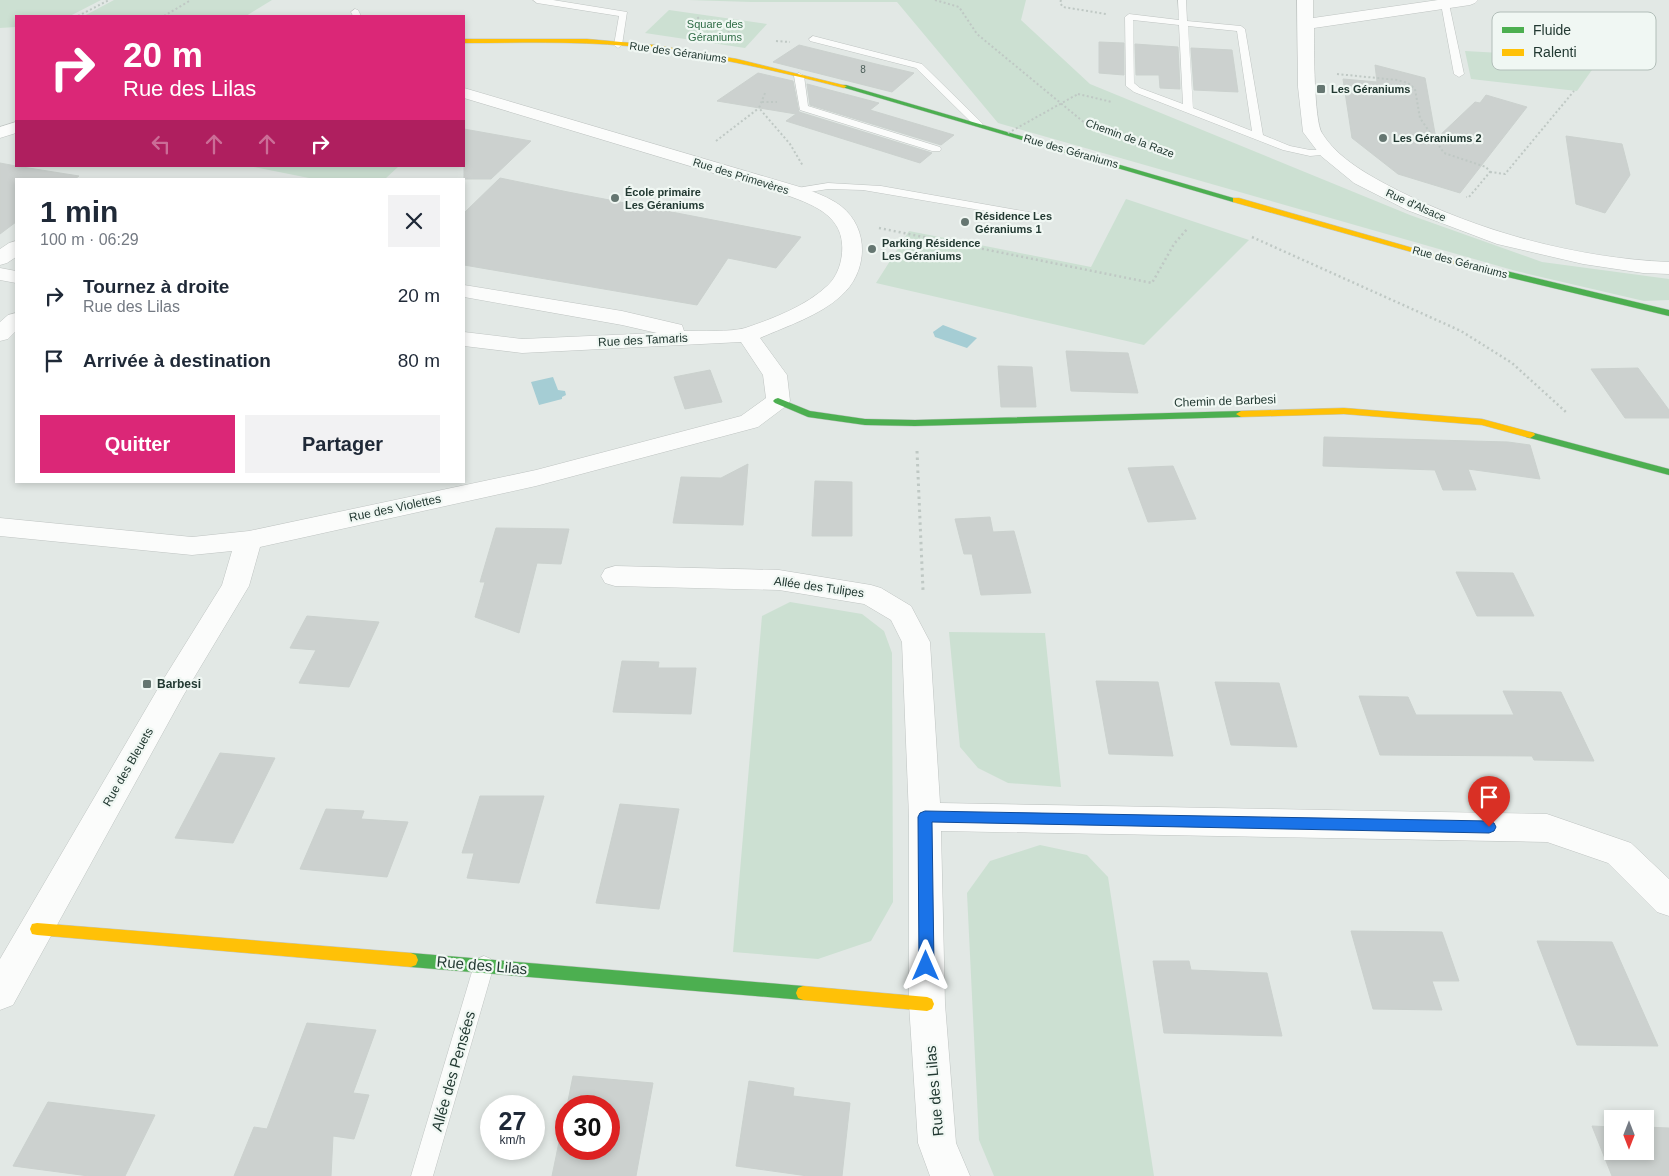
<!DOCTYPE html>
<html lang="fr">
<head>
<meta charset="utf-8">
<style>
  :root { --surface:#fff; --page:#f2f2f3; --text:#1f2937; --muted:#747a83; --accent:#db2777 }
  body { margin:0; font-family:Helvetica,sans-serif; background:var(--page); color:var(--text); height:100vh; display:flex; flex-direction:column; font-size:19px; white-space:nowrap }
  * { box-sizing:border-box; margin:0 }
  p { font-size:16px; color:var(--muted) }
  .icon { flex:none; width:28px; height:28px; fill:none; stroke:currentColor; stroke-width:2; stroke-linecap:round; stroke-linejoin:round }
  .map { position:relative; flex:1; overflow:hidden }
  .side { position:absolute; left:15px; top:178px; width:450px; height:305px; display:flex; flex-direction:column; background:var(--surface); border-radius:0px; box-shadow:0 2px 8px #0003 }
  .side>* { flex:none }
  .banner { position:absolute; left:15px; top:15px; width:450px; height:152px; border-radius:0px; box-shadow:0 2px 8px #0003; background:#db2777; color:#fff; overflow:hidden }
  .needle { width:32px; rotate:180deg }
  .tools { position:absolute; left:1604px; top:1110px; display:grid; gap:10px }
  .tools a { display:grid; place-items:center; width:50px; height:50px; border-radius:0px; background:var(--surface); box-shadow:0 2px 8px #0003; font-size:25px }
  .speed { position:absolute; left:480px; top:1095px; display:flex; gap:10px; font-size:25px; font-weight:700; text-align:center }
  .speed>* { display:grid; place-content:center; width:65px; height:65px; border-radius:50%; background:var(--surface); box-shadow:0 2px 8px #0003; line-height:1 }
  .speed small { font-size:12px; font-weight:400 }
  .speed .limit { border:8px solid #d22; background:#fff; color:#111 }
  .pin { position:absolute; display:grid; place-items:center; width:42px; height:42px; color:#fff; margin:-51px -21px; border-radius:50% 50% 50% 0; rotate:-45deg; box-shadow:0 0 5px #0007 }
  .pin .icon { rotate:45deg }
  .me { position:absolute; width:55px; margin:-28px; rotate:0deg; stroke-linejoin:round; filter:drop-shadow(0 0 4px #0008) }
  .turn { display:flex; align-items:center; gap:18px; height:105px; padding:0 25px; font-size:22px }
  .turn .icon { width:65px; height:65px; stroke-width:2.5 }
  .turn b { display:block; font-size:35px; line-height:42px }
  .lanes { display:flex; align-items:center; height:48px; padding:0 25px; background:#0003; justify-content:center; gap:25px; direction:ltr }
  .lanes .off { opacity:.35 }
  .round { display:grid; place-items:center; flex:none; width:52px; height:52px; border-radius:0px; background:var(--page) }
  .head { display:flex; align-items:center; justify-content:space-between; height:85px; padding:0 25px }
  h1 { font-size:30px; font-weight:800; line-height:38px }
  .button { display:flex; gap:10px; margin-top:auto; padding:10px 25px }
  .button a { flex:1; height:58px; border-radius:0px; background:var(--accent); color:#fff; font-size:20px; font-weight:800; line-height:58px; text-align:center }
  .button a+a { background:var(--page); color:var(--text) }
  ul { padding:0; list-style:none }
  li { display:flex; align-items:center; gap:15px; height:65px; padding:0 25px }
  li div { flex:1 }
  li b { display:block; font-size:19px }
  li em { font-style:normal }
  .map>svg:first-child { display:block }
  .green { fill:#cce0d2 }
  .water { fill:#a5cdd4 }
  .building { fill:#ccd1cf; stroke:#cbd1ce }
  .lines { fill:none; stroke-linecap:round; stroke-linejoin:round }
  .lane-casing { stroke:#bfc4c2; stroke-width:1 }
  .street-casing { stroke:#bfc4c2; stroke-width:1 }
  .fast-casing { stroke:#bfc5c2; stroke-width:1 }
  .slow-casing { stroke:#bfc5c2; stroke-width:1 }
  .path-far2 { stroke:#bfc8c4; stroke-width:2; stroke-dasharray:2 2.5; stroke-linecap:butt }
  .path-far1 { stroke:#bfc8c4; stroke-width:2.5; stroke-dasharray:2 3; stroke-linecap:butt }
  .path { stroke:#bfc8c4; stroke-width:3; stroke-dasharray:2.5 4; stroke-linecap:butt }
  .lane { fill:#fbfcfb; fill-rule:evenodd }
  .street { fill:#fbfcfb; fill-rule:evenodd }
  .fast { fill:#4caf50; fill-rule:evenodd }
  .slow { fill:#ffc107; fill-rule:evenodd }
  .path-bridge { stroke:#bfc8c4; stroke-width:2; stroke-dasharray:2 2.5; stroke-linecap:butt }
  .route { fill:#1a73e8; stroke:#114b97 }
  .poi-dot { fill:#657671; stroke:#f0f7f3; stroke-width:2 }
  .labels { text-anchor:middle; dominant-baseline:central; stroke-width:4.5; stroke-linejoin:round; paint-order:stroke }
  .number-label { font-size:10px; fill:#4c5f59 }
  .far-park-label { font-size:11px; fill:#2f6c46; stroke:#f0f7f3 }
  .far-street-label { font-size:11px; fill:#223932; stroke:#f0f7f3 }
  .far-poi-label { font-size:11px; font-weight:bold; fill:#223932; stroke:#f0f7f3; text-anchor:start }
  .street-label { font-size:12px; fill:#223932; stroke:#f0f7f3 }
  .poi-label { font-size:12px; font-weight:bold; fill:#223932; stroke:#f0f7f3; text-anchor:start }
  .near-street-label { font-size:15px; fill:#223932; stroke:#f0f7f3 }
  .key { fill:#f0f7f3; stroke:#b2beb9; stroke-width:1 }
  .key-label { font-size:14px; fill:#223932 }
</style>
</head>
<body>
<div class="map">
<svg width="1669" height="1176" viewBox="0 0 1669 1176">
  <rect width="100%" height="100%" fill="#e2e8e5"/>
  <!-- green -->
  <g class="green">
    <polygon points="0,0 101,0 70,16 16,16 16,27 0,28"/>
    <polygon points="114,0 272,0 246,16 84,16"/>
    <polygon points="688,0 1026,0 1021,20 1090,84 1410,215 1542,262 1669,279 1669,300 1644,301 1516,271 998,123 897,2 751,2"/>
    <polygon points="669,10 767,24 745,48 645,33"/>
    <polygon points="1465,51 1501,53 1594,67 1577,91 1471,79"/>
    <polygon points="249,166 399,166 385,179 314,179"/>
    <polygon points="1126,199 1249,240 1144,345 876,283 909,231 1091,267"/>
    <polygon points="790,602 862,614 884,631 892,653 893,902 871,941 818,959 733,952 762,616"/>
    <polygon points="949,632 1045,633 1061,787 1008,783 978,768 960,747"/>
    <polygon points="1040,845 1087,855 1108,877 1154,1176 994,1176 979,1140 967,893 990,861"/>
  </g>
  <!-- water -->
  <g class="water">
    <polygon points="943,325 977,338 967,348 935,337 933,332"/>
    <polygon points="553,377 558,390 565,391 566,395 562,397 562,399 539,405 531,382"/>
  </g>
  <!-- building -->
  <g class="building">
    <polygon points="1099,42 1124,43 1124,75 1099,73"/>
    <polygon points="1135,44 1178,47 1180,89 1160,88 1159,75 1136,75"/>
    <polygon points="799,45 880,65 914,73 892,92 773,62"/>
    <polygon points="1191,48 1232,50 1238,92 1194,90"/>
    <polygon points="1375,65 1425,78 1436,139 1475,102 1480,103 1486,95 1527,107 1460,193 1398,174 1352,138 1343,79 1377,82"/>
    <polygon points="758,73 793,81 799,112 932,153 920,163 786,121 796,114 717,101"/>
    <polygon points="807,84 879,103 870,110 954,135 941,145 810,105"/>
    <polygon points="464,129 531,141 491,179 464,179"/>
    <polygon points="1566,136 1622,144 1630,175 1605,213 1576,204"/>
    <polygon points="0,163 16,166 79,176 75,179 16,179 16,222 0,234"/>
    <polygon points="500,178 568,192 801,237 776,268 728,258 697,305 464,265 464,213"/>
    <polygon points="1066,351 1128,353 1138,393 1071,391"/>
    <polygon points="998,366 1032,367 1036,407 1001,407"/>
    <polygon points="1638,368 1669,410 1669,418 1625,418 1591,369"/>
    <polygon points="710,370 722,402 685,409 674,377"/>
    <polygon points="1324,437 1508,442 1530,445 1540,479 1468,469 1476,490 1443,490 1435,470 1323,466"/>
    <polygon points="748,464 743,525 673,523 681,477 721,478"/>
    <polygon points="1173,466 1196,519 1148,522 1128,468"/>
    <polygon points="815,481 852,482 852,536 812,536"/>
    <polygon points="990,517 993,532 1014,531 1031,593 981,595 972,554 964,554 955,519"/>
    <polygon points="496,528 569,529 561,564 537,563 519,633 475,617 485,582 480,582"/>
    <polygon points="1456,572 1513,573 1534,616 1477,616"/>
    <polygon points="307,616 379,622 349,687 299,683 316,650 290,648"/>
    <polygon points="622,661 659,662 658,668 696,668 691,714 613,712"/>
    <polygon points="1096,681 1158,682 1173,756 1109,754"/>
    <polygon points="1215,682 1279,683 1297,747 1231,745"/>
    <polygon points="1503,691 1561,692 1594,761 1534,760 1532,756 1380,755 1359,696 1408,697 1416,715 1514,715"/>
    <polygon points="220,753 275,758 233,843 175,838"/>
    <polygon points="480,796 544,796 519,883 467,878 474,853 462,853"/>
    <polygon points="620,804 679,809 659,909 596,903"/>
    <polygon points="326,809 364,811 361,819 408,822 387,877 300,869"/>
    <polygon points="1351,931 1442,932 1459,981 1432,981 1442,1010 1373,1009"/>
    <polygon points="1537,941 1612,942 1658,1046 1577,1045"/>
    <polygon points="1153,961 1189,961 1191,970 1267,973 1282,1036 1164,1033"/>
    <polygon points="307,1023 376,1030 353,1093 369,1095 354,1139 333,1136 331,1176 234,1176 254,1127 267,1129"/>
    <polygon points="573,1076 653,1083 636,1176 552,1176 566,1108 566,1149 609,1149 609,1106 567,1106"/>
    <polygon points="749,1081 794,1088 793,1096 850,1103 842,1176 808,1176 736,1166"/>
    <polygon points="48,1102 155,1115 125,1176 89,1176 13,1166"/>
    <polygon points="1592,1126 1612,1127 1612,1151 1645,1151 1645,1127 1669,1128 1669,1176 1612,1176"/>
  </g>
  <g class="lines">
    <defs>
      <g id="lane">
        <polygon points="533,0 553,0 627,12 622,45 618,48 614,45 619,16 537,3"/>
        <path d="M1178,0H1186L1187,21L1241,26L1245,29L1263,135L1290,146L1310,150H1332V154L1310,156L1283,150L1134,92L1126,86L1125,17L1129,14L1179,20ZM1133,20L1179,25L1183,104L1140,88L1134,83ZM1188,26L1237,31L1252,131L1193,108Z"/>
        <polygon points="1445,1 1449,4 1464,74 1459,77 1454,74 1441,4"/>
        <polygon points="355,9 358,10 361,16 353,16 351,12"/>
        <polygon points="813,36 922,64 983,124 981,126 975,126 916,68 810,41 809,39"/>
        <polygon points="799,73 804,76 808,106 940,147 941,149 940,151 932,151 800,110 794,76"/>
        <polygon points="828,183 881,186 1045,215 1050,218 1045,221 863,190 828,189 791,195 786,192 791,189"/>
        <polygon points="484,956 491,959 494,965 433,1176 411,1176 474,965 477,959"/>
      </g>
      <g id="street">
        <path d="M1297,0H1313V18L1438,0H1478L1475,3L1470,5L1314,28C1314,47 1314,120 1322,133C1338,159 1370,176 1397,190C1480,232 1576,258 1669,262V274L1643,273L1583,264L1497,244L1407,210L1354,183L1321,156L1303,132L1298,87Z"/>
        <path d="M464,88L800,187C814,192 829,197 841,206C870,229 868,272 841,296C819,316 787,326 760,338L787,375L790,401L786,406L758,427L536,486L260,547L249,586L183,696L13,1005L0,1010V959L163,680L222,585L232,551L192,555L0,536V518L192,537L249,531L536,470L741,416L766,398L763,375L741,342L522,353L464,346V332L522,339L657,333L622,325L464,297V285L622,311L682,325L684,331C700,331 731,332 745,328C772,319 806,306 827,286C834,280 839,270 841,260C849,219 818,206 786,195L464,98Z"/>
        <polygon points="16,122 16,133 0,138 0,127"/>
        <polygon points="16,241 16,257 7,263 0,265 0,249 9,243"/>
        <polygon points="0,268 16,271 16,283 0,280"/>
        <polygon points="16,313 16,331 8,339 0,341 0,322 8,315"/>
        <polygon points="615,566 779,570 871,585 881,588 911,606 930,642 940,803 1547,814 1631,843 1669,879 1669,916 1657,912 1608,863 1547,842 941,831 945,1004 956,1143 970,1176 930,1176 918,1143 909,1004 909,817 902,642 891,620 864,604 779,590 615,586 605,583 601,576 605,569"/>
      </g>
      <g id="fast">
        <polygon points="842,85 846,85 1240,200 1233,202 842,87"/>
        <polygon points="1461,260 1669,310 1669,316 1458,265 1458,261"/>
        <polygon points="778,398 810,411 865,419 915,420 1241,411 1246,414 1241,417 915,426 865,425 808,417 775,403 773,401 775,399"/>
        <polygon points="1530,432 1669,469 1669,475 1526,437 1525,435"/>
        <polygon points="411,953 803,986 808,988 810,993 808,998 803,1000 411,967 406,965 404,960 406,955"/>
      </g>
      <g id="slow">
        <path d="M464,39H587L655,45L737,59L847,86L844,88C773,70 701,53 628,46C573,41 518,43 464,43Z"/>
        <polygon points="1233,198 1239,198 1465,263 1464,265 1458,265 1233,202"/>
        <polygon points="1344,408 1482,419 1534,433 1535,435 1530,438 1482,425 1344,414 1241,417 1236,414 1241,411"/>
        <polygon points="37,923 411,953 416,955 418,960 416,965 411,967 37,935 32,934 30,929 32,924"/>
        <polygon points="803,986 927,997 932,999 934,1004 932,1009 927,1011 803,1000 798,998 796,993 798,988"/>
      </g>
    </defs>
    <!-- lane casing -->
    <use href="#lane" class="lane-casing"/>
    <!-- street casing -->
    <use href="#street" class="street-casing"/>
    <!-- fast casing -->
    <use href="#fast" class="fast-casing"/>
    <!-- slow casing -->
    <use href="#slow" class="slow-casing"/>
    <!-- path-far2 -->
    <g class="path-far2">
      <polyline points="935,0 959,7 977,34 1086,124 1093,127"/>
      <polyline points="1061,0 1060,3 1063,7 1106,14"/>
      <polyline points="78,16 109,0"/>
      <polyline points="164,16 191,0"/>
      <polyline points="691,25 699,17"/>
      <polyline points="728,33 737,23"/>
      <polyline points="776,41 790,42"/>
      <polyline points="1337,74 1397,80 1408,83 1415,89 1420,118 1444,153 1486,167 1490,172 1469,197 1466,197"/>
      <polyline points="765,93 759,108 790,144 803,166"/>
      <polyline points="1078,94 1112,102"/>
      <polyline points="762,102 777,102"/>
      <polyline points="716,141 759,108"/>
      <polyline points="1490,172 1505,174 1574,91"/>
    </g>
    <!-- path-far1 -->
    <g class="path-far1">
      <polyline points="879,228 1152,283 1174,244 1188,228"/>
      <polyline points="1252,237 1461,331 1512,363 1567,413"/>
    </g>
    <!-- path -->
    <polyline class="path" points="917,451 923,590"/>
    <!-- lane -->
    <use href="#lane" class="lane"/>
    <!-- street -->
    <use href="#street" class="street"/>
    <!-- fast -->
    <use href="#fast" class="fast"/>
    <!-- slow -->
    <use href="#slow" class="slow"/>
    <!-- path-bridge -->
    <polyline class="path-bridge" points="1008,133 1078,94"/>
  </g>
  <!-- route -->
  <polygon class="route" points="925,811 1489,821 1494,823 1496,827 1494,831 1489,833 932,822 934,966 932,971 926,973 921,971 919,966 918,817 920,813"/>
  <!-- markers -->
  <g class="poi-dot">
    <rect x="1316" y="84" width="10" height="10" rx="2.5"/>
    <circle cx="1383" cy="138" r="5"/>
    <circle cx="615" cy="198" r="5"/>
    <circle cx="965" cy="222" r="5"/>
    <circle cx="872" cy="249" r="5"/>
    <rect x="142" y="679" width="10" height="10" rx="2.5"/>
  </g>
  <g class="labels">
    <!-- number labels -->
    <g class="number-label">
      <text x="863" y="69">8</text>
    </g>
    <!-- far-park labels -->
    <g class="far-park-label">
      <text x="715" y="24">Square des<tspan x="715" dy="13">Géraniums</tspan></text>
    </g>
    <!-- far-street labels -->
    <g class="far-street-label">
      <text transform="translate(678 52) rotate(8)">Rue des Géraniums</text>
      <text transform="translate(1130 138) rotate(20)">Chemin de la Raze</text>
      <text transform="translate(1071 151) rotate(16)">Rue des Géraniums</text>
      <text transform="translate(741 176) rotate(17)">Rue des Primevères</text>
      <text transform="translate(1416 205) rotate(24)">Rue d'Alsace</text>
      <text transform="translate(1460 262) rotate(15)">Rue des Géraniums</text>
    </g>
    <!-- far-poi labels -->
    <g class="far-poi-label">
      <text x="1331" y="89">Les Géraniums</text>
      <text x="1393" y="138">Les Géraniums 2</text>
      <text x="625" y="192">École primaire<tspan x="625" dy="13">Les Géraniums</tspan></text>
      <text x="975" y="216">Résidence Les<tspan x="975" dy="13">Géraniums 1</tspan></text>
      <text x="882" y="243">Parking Résidence<tspan x="882" dy="13">Les Géraniums</tspan></text>
    </g>
    <!-- street labels -->
    <g class="street-label">
      <text transform="translate(643 340) rotate(-3)">Rue des Tamaris</text>
      <text transform="translate(1225 401) rotate(-2)">Chemin de Barbesi</text>
      <text transform="translate(395 508) rotate(-12)">Rue des Violettes</text>
      <text transform="translate(819 587) rotate(8)">Allée des Tulipes</text>
      <text transform="translate(128 767) rotate(-60)">Rue des Bleuets</text>
    </g>
    <!-- poi labels -->
    <g class="poi-label">
      <text x="157" y="684">Barbesi</text>
    </g>
    <!-- near-street labels -->
    <g class="near-street-label">
      <text transform="translate(482 965) rotate(5)">Rue des Lilas</text>
      <text transform="translate(453 1071) rotate(-74)">Allée des Pensées</text>
      <text transform="translate(934 1091) rotate(-95)">Rue des Lilas</text>
    </g>
  </g>
  <!-- legend -->
  <rect x="1492" y="12" width="164" height="58" rx="8" class="key"/>
  <rect x="1502" y="27" width="22" height="6" fill="#4caf50"/>
  <rect x="1502" y="49" width="22" height="7" fill="#ffc107"/>
  <g class="key-label">
    <text x="1533" y="35">Fluide</text>
    <text x="1533" y="57">Ralenti</text>
  </g>
</svg>
<div class="tools">
<a><svg class="needle" viewBox="-14 -14 28 28"><path d="M0-13l5 13h-10z" fill="#e53935"/><path d="M0 13l5-13h-10z" fill="#747a83"/></svg></a>
</div>
<div class="speed"><div>27<small>km/h</small></div><div class="limit">30</div></div>
<div class="pin" style="left:1489px;top:827px;background:#d93025"><svg class="icon" aria-label="arrive" viewBox="0 0 24 24"><path d="M6 21V4h12l-3 4 3 4H6"/></svg></div>
<svg class="me" style="left:926px;top:966px" viewBox="-20 -20 40 40"><path d="M0-17L14 15 0 8-14 15z" fill="#1a73e8" stroke="#fff" stroke-width="4"/></svg>
<div class="banner">
<div class="turn"><svg class="icon" aria-label="right" viewBox="0 0 24 24"><path d="M7 20v-9h11M14 6l5 5-5 5"/></svg><div><b>20 m</b>Rue des Lilas</div></div>
<div class="lanes"><svg class="icon off" aria-label="left" viewBox="0 0 24 24"><path d="M17 20v-9H6M10 6l-5 5 5 5"/></svg><svg class="icon off" aria-label="ahead" viewBox="0 0 24 24"><path d="M12 20V5M6 11l6-6 6 6"/></svg><svg class="icon off" aria-label="ahead" viewBox="0 0 24 24"><path d="M12 20V5M6 11l6-6 6 6"/></svg><svg class="icon" aria-label="right" viewBox="0 0 24 24"><path d="M7 20v-9h11M14 6l5 5-5 5"/></svg></div>
</div>
<section class="side">
<div class="head"><div><h1>1 min</h1><p>100 m · 06:29</p></div><a class="round"><svg class="icon" aria-label="close" viewBox="0 0 24 24"><path d="M6 6l12 12M18 6L6 18"/></svg></a></div>
<ul>
<li><svg class="icon" aria-label="right" viewBox="0 0 24 24"><path d="M7 20v-9h11M14 6l5 5-5 5"/></svg><div><b>Tournez à droite</b><p>Rue des Lilas</p></div><em>20 m</em></li>
<li><svg class="icon" aria-label="arrive" viewBox="0 0 24 24"><path d="M6 21V4h12l-3 4 3 4H6"/></svg><div><b>Arrivée à destination</b></div><em>80 m</em></li>
</ul>
<div class="button"><a>Quitter</a><a>Partager</a></div>
</section>
</div>
</body>
</html>
